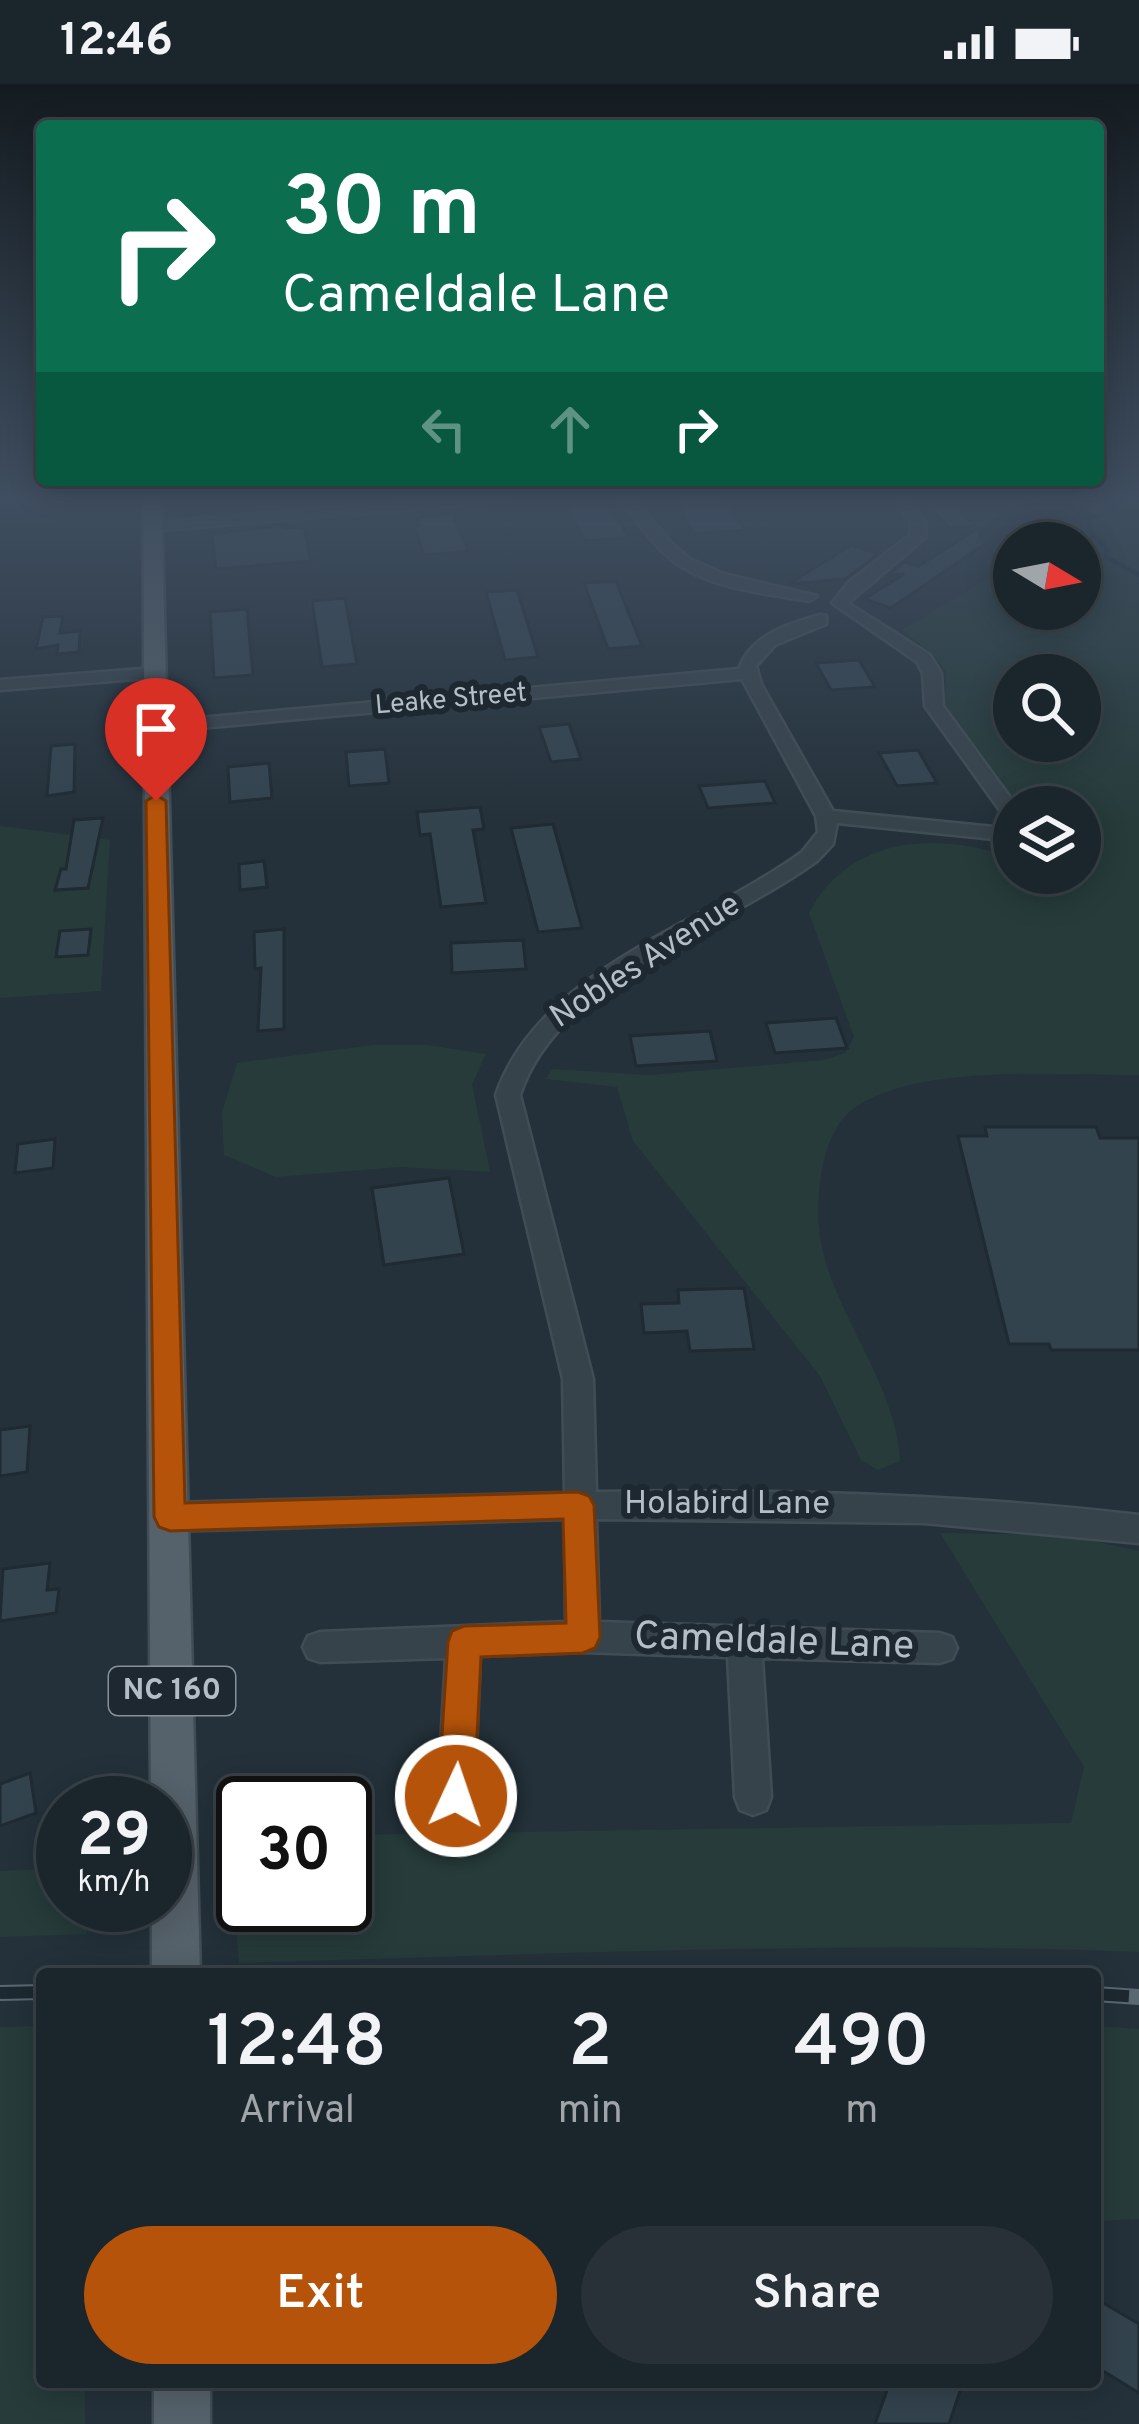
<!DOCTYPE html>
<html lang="en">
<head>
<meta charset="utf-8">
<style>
  :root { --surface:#1b252c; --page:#283138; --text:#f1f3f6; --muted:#a0a5a9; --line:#394248; --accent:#b45309 }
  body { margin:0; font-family:Overpass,sans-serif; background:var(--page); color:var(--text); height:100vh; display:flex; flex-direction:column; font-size:45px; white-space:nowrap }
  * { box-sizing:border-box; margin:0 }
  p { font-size:39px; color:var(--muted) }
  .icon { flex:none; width:66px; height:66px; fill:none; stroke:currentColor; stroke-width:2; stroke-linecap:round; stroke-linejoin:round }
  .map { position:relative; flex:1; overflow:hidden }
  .panel { position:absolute; left:36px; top:1884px; width:1065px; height:420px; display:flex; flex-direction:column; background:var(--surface); border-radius:12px; box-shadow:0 6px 30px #0003,0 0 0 3px var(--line) }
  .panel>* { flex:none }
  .guide { position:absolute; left:36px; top:36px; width:1068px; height:366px; border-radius:12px; box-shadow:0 6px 30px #0003,0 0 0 3px var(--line); background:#0b6e4f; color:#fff; overflow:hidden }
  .needle { width:78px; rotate:100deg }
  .tools { position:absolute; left:993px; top:438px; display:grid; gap:24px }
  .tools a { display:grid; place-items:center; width:108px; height:108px; border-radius:50%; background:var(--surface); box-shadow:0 6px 30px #0003,0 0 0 3px var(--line); font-size:60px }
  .speed { position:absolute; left:36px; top:1692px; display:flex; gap:24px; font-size:60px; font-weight:700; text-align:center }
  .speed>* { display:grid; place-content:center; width:156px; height:156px; border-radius:50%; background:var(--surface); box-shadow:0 6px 30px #0003,0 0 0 3px var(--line); line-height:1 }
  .speed small { font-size:30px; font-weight:400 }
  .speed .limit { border:6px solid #111; border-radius:18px; background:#fff; color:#111 }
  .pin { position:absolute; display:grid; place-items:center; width:102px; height:102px; color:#fff; margin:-123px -51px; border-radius:50% 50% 50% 0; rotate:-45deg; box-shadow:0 0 12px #0007 }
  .pin .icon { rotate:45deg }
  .me { position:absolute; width:132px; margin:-66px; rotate:3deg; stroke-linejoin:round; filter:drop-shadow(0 0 9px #0008) }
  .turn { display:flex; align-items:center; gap:42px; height:252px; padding:0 48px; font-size:54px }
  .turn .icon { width:156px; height:156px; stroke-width:2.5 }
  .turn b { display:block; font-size:84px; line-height:102px }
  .lanes { display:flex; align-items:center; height:114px; padding:0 48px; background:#0003; justify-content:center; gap:60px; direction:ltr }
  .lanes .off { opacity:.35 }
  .eta { display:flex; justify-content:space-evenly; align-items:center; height:204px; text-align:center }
  .eta b { font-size:72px; font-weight:600; line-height:84px }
  .button { display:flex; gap:24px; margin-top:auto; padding:24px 48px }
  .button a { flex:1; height:138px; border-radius:72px; background:var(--accent); color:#fff; font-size:48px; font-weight:600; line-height:138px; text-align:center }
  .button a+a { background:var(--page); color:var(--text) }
  .status { display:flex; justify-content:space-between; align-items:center; height:84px; padding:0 60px; background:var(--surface); direction:ltr }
  .status svg { height:33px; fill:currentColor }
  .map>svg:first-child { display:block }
  .green { fill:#263b3a; fill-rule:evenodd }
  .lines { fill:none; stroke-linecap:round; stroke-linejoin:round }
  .stream { stroke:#182a37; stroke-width:4.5 }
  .building { fill:#33434e; stroke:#1f2a32; stroke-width:3 }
  .minor-casing { stroke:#414c54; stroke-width:5 }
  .major-casing { stroke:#414c54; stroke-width:5 }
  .minor { fill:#37434b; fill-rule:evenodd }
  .major { fill:#56626b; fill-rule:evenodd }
  .rail-casing { stroke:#5a6872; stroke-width:16 }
  .rail { stroke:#1d2830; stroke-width:12; stroke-dasharray:34; stroke-linecap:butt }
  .route { fill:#b45309; stroke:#753606; stroke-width:3 }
  .labels { text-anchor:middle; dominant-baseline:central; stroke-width:12; stroke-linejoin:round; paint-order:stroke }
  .far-street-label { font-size:27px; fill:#b3bec6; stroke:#1d2830 }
  .shield { fill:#1d2830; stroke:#869199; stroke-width:3 }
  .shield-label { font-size:30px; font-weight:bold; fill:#b3bec6 }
  .street-label { font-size:33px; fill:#b3bec6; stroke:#1d2830 }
  .near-street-label { font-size:39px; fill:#b3bec6; stroke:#1d2830 }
</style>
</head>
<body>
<div class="status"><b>12:46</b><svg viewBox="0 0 49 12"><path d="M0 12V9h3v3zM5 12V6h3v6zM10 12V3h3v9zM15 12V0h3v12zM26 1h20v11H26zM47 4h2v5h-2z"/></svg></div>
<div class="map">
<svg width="1139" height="2340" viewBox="0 0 1139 2340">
  <rect width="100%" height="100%" fill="#24313a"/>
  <!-- green -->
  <g class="green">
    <path d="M1139,412V991C1062,992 913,978 852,1026C836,1038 827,1062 823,1081C817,1110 816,1143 824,1172C843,1242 896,1303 900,1377L878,1386L861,1376L820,1292L633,1057L617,1003L546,995L552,985L649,991L824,976L845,969L854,953L809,829C849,751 938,747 1014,774V789H1080V723H1016L945,620L946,588L935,572L902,546L1014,479V525H1080V459H1047L1059,451L1045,427L1052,413ZM1014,591H1080V657H1014Z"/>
    <polygon points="0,742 110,756 101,907 0,914"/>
    <polygon points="372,961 428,961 486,970 472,1000 490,1088 400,1083 276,1093 224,1071 222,1028 237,979"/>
    <path d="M940,1449L1067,1451L1139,1467V1868C839,1856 539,1871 239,1879L229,1753L243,1752V1821H345V1751L1071,1739L1084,1683Z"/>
    <polygon points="63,1784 63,1821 85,1821 87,1850 0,1853 0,1787"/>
    <polygon points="42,1942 42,2298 85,2298 85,2340 0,2340 0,1943"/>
    <polygon points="1095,1942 1139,1945 1139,2135 1095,2137"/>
  </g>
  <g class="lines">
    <!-- stream -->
    <polyline class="stream" points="1054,412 1089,436 1092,451 1107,464 1106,473 1139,491"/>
  </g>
  <!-- building -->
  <g class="building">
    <polygon points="672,412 725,412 745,446 694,450"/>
    <polygon points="950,416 953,419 974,441 950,444 925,418"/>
    <polygon points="607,417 629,453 585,457 566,421"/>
    <polygon points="453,430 468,467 424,471 414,441 420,441 417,433"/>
    <polygon points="284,441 284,444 304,443 311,477 216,485 212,450"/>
    <polygon points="977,445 986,459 891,524 864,515 904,490 888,491 904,478 918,482"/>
    <polygon points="851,461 878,470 846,495 789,500"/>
    <polygon points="616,497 629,530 642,562 608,565 584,499"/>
    <polygon points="517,506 538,573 505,576 486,508"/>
    <polygon points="345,514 357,580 322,583 312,517"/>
    <polygon points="247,525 253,591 214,594 210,528"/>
    <polygon points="63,532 60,549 80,547 79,568 57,570 58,561 36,565 43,533"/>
    <polygon points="859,576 875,603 831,606 816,579"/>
    <polygon points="569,640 581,675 551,678 539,643"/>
    <polygon points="75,660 74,708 47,712 51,662"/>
    <polygon points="385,665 389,699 349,702 346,668"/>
    <polygon points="918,666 937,699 897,702 879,669"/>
    <polygon points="269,679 272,714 230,718 228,683"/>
    <polygon points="765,697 775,719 708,724 699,702"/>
    <polygon points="480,723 484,745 473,746 486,819 441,823 430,750 420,751 417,728"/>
    <polygon points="103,734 88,804 55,806 61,785 66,785 74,736"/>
    <polygon points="553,740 582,844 538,848 511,744"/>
    <polygon points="264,777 267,803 240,806 239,780"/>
    <polygon points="91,845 88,871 56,873 60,847"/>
    <polygon points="284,845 284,945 258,947 261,884 255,885 254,848"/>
    <polygon points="523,856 526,885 452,889 451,859"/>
    <polygon points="836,934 847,964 775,969 766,939"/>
    <polygon points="710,947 717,977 636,982 630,952"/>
    <polygon points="985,1043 1096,1043 1100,1054 1139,1054 1139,1266 1051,1266 1049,1260 1009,1260 958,1052 987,1052"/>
    <polygon points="55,1055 53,1084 15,1089 18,1060"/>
    <polygon points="449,1094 464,1170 384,1181 372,1104"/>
    <polygon points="744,1204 754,1265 690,1267 687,1247 644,1249 641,1220 679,1219 678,1206"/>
    <polygon points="30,1342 27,1388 0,1392 0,1346"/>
    <polygon points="50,1479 47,1506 59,1505 56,1529 0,1537 3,1485"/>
    <polygon points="30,1689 36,1729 0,1742 0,1700"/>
    <polygon points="1095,2214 1139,2240 1139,2309 1095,2282"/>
    <polygon points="890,2298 963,2298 949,2340 875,2340"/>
  </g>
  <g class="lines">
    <defs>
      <g id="minor">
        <polygon points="466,412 522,412 515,416 153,447 146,443 153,439"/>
        <path d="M616,412L636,415L671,459L690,475L724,490L817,512L809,517C762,509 701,504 665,470C646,453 633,430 616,412Z"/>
        <polygon points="890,412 905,412 925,438 926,453 848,519 930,571 941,589 943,622 1017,723 1014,738 1007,736 925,622 923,589 917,578 832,519 849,498 910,451 911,438"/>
        <path d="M820,531L826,532V540L775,561L756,582L761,600L833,727L1014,745V757L837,739L833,760L817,777C725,844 557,896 520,1011L593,1295L596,1408C778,1405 958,1410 1139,1431V1459L924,1439L596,1435L599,1538L940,1549L952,1553L957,1564L952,1575L940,1579L762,1574L771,1713L766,1726L753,1731L740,1726L735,1713L728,1573L583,1568L480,1572L474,1712L469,1725L456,1730L443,1725L438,1712L446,1574L320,1578L308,1574L303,1563L308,1552L320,1548L566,1538L565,1435L170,1447L159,1443L154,1433L159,1423L170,1419L565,1409L563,1295L496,1011C538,886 704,840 802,768L818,748L816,732L742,595L155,648L146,643L155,638L739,585C751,551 788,540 820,531Z"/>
        <polygon points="155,584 161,585 161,593 0,606 0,596"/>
      </g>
      <g id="major">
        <polygon points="143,412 161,412 200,1890 152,1890 152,1821 165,1821 165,1719 151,1719"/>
        <rect x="154" y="2298" width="56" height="42"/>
      </g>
    </defs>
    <!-- minor casing -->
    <use href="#minor" class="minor-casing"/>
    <!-- major casing -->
    <use href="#major" class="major-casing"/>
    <!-- minor -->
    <use href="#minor" class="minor"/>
    <!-- major -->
    <use href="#major" class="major"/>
    <defs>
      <g id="rail">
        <polyline points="661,1890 713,1890"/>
        <polyline points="0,1909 42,1908"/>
        <polyline points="1095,1910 1139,1913"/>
      </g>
    </defs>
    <!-- rail casing -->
    <use href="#rail" class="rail-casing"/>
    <!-- rail -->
    <use href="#rail" class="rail"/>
  </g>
  <!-- sky -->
  <linearGradient id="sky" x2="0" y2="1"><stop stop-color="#141b20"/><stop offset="0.56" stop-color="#3f4e60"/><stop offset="1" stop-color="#3f4e60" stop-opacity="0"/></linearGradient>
  <rect width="1139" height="739" fill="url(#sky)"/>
  <!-- route -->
  <polygon class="route" points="156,711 166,717 185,1419 578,1408 589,1412 594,1421 600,1553 595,1564 583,1569 481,1573 474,1712 469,1725 456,1730 443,1725 438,1712 448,1558 452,1547 464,1542 566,1539 563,1435 170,1447 159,1443 154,1433 146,717"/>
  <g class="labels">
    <!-- far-street labels -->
    <g class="far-street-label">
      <text transform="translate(451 616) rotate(-5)">Leake Street</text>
    </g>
    <!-- shield labels -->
    <rect class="shield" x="109" y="1583" width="126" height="48" rx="9"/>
    <g class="shield-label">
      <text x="172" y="1607">NC 160</text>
    </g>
    <!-- street labels -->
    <g class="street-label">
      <text transform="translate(646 878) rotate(-33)">Nobles Avenue</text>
      <text x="727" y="1421">Holabird Lane</text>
    </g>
    <!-- near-street labels -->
    <g class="near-street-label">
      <text transform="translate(774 1559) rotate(2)">Cameldale Lane</text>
    </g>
  </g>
</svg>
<div class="tools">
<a><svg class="needle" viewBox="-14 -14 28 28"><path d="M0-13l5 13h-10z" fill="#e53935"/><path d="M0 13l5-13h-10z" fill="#a0a5a9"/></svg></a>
<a><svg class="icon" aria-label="search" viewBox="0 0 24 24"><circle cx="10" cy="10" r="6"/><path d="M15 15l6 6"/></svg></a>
<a><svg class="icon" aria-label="layers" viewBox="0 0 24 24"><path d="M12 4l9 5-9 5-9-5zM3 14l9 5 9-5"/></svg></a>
</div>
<div class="speed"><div>29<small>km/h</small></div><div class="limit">30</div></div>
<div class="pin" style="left:156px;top:717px;background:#d93025"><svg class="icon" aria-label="arrive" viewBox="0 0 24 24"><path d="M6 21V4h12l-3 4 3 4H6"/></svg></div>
<svg class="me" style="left:456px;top:1712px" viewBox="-20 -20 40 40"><circle r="17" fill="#b45309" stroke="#fff" stroke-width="3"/><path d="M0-11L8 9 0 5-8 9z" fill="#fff"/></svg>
<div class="guide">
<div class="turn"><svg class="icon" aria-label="right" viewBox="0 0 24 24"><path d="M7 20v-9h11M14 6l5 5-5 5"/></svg><div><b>30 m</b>Cameldale Lane</div></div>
<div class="lanes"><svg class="icon off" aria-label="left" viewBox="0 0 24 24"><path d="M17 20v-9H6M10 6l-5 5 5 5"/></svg><svg class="icon off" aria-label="ahead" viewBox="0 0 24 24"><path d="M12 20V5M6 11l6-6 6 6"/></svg><svg class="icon" aria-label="right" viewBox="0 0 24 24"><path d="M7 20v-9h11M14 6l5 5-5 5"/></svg></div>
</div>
<section class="panel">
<div class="eta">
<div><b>12:48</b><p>Arrival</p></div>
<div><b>2</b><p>min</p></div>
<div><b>490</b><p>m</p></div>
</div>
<div class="button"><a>Exit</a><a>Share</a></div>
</section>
</div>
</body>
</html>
